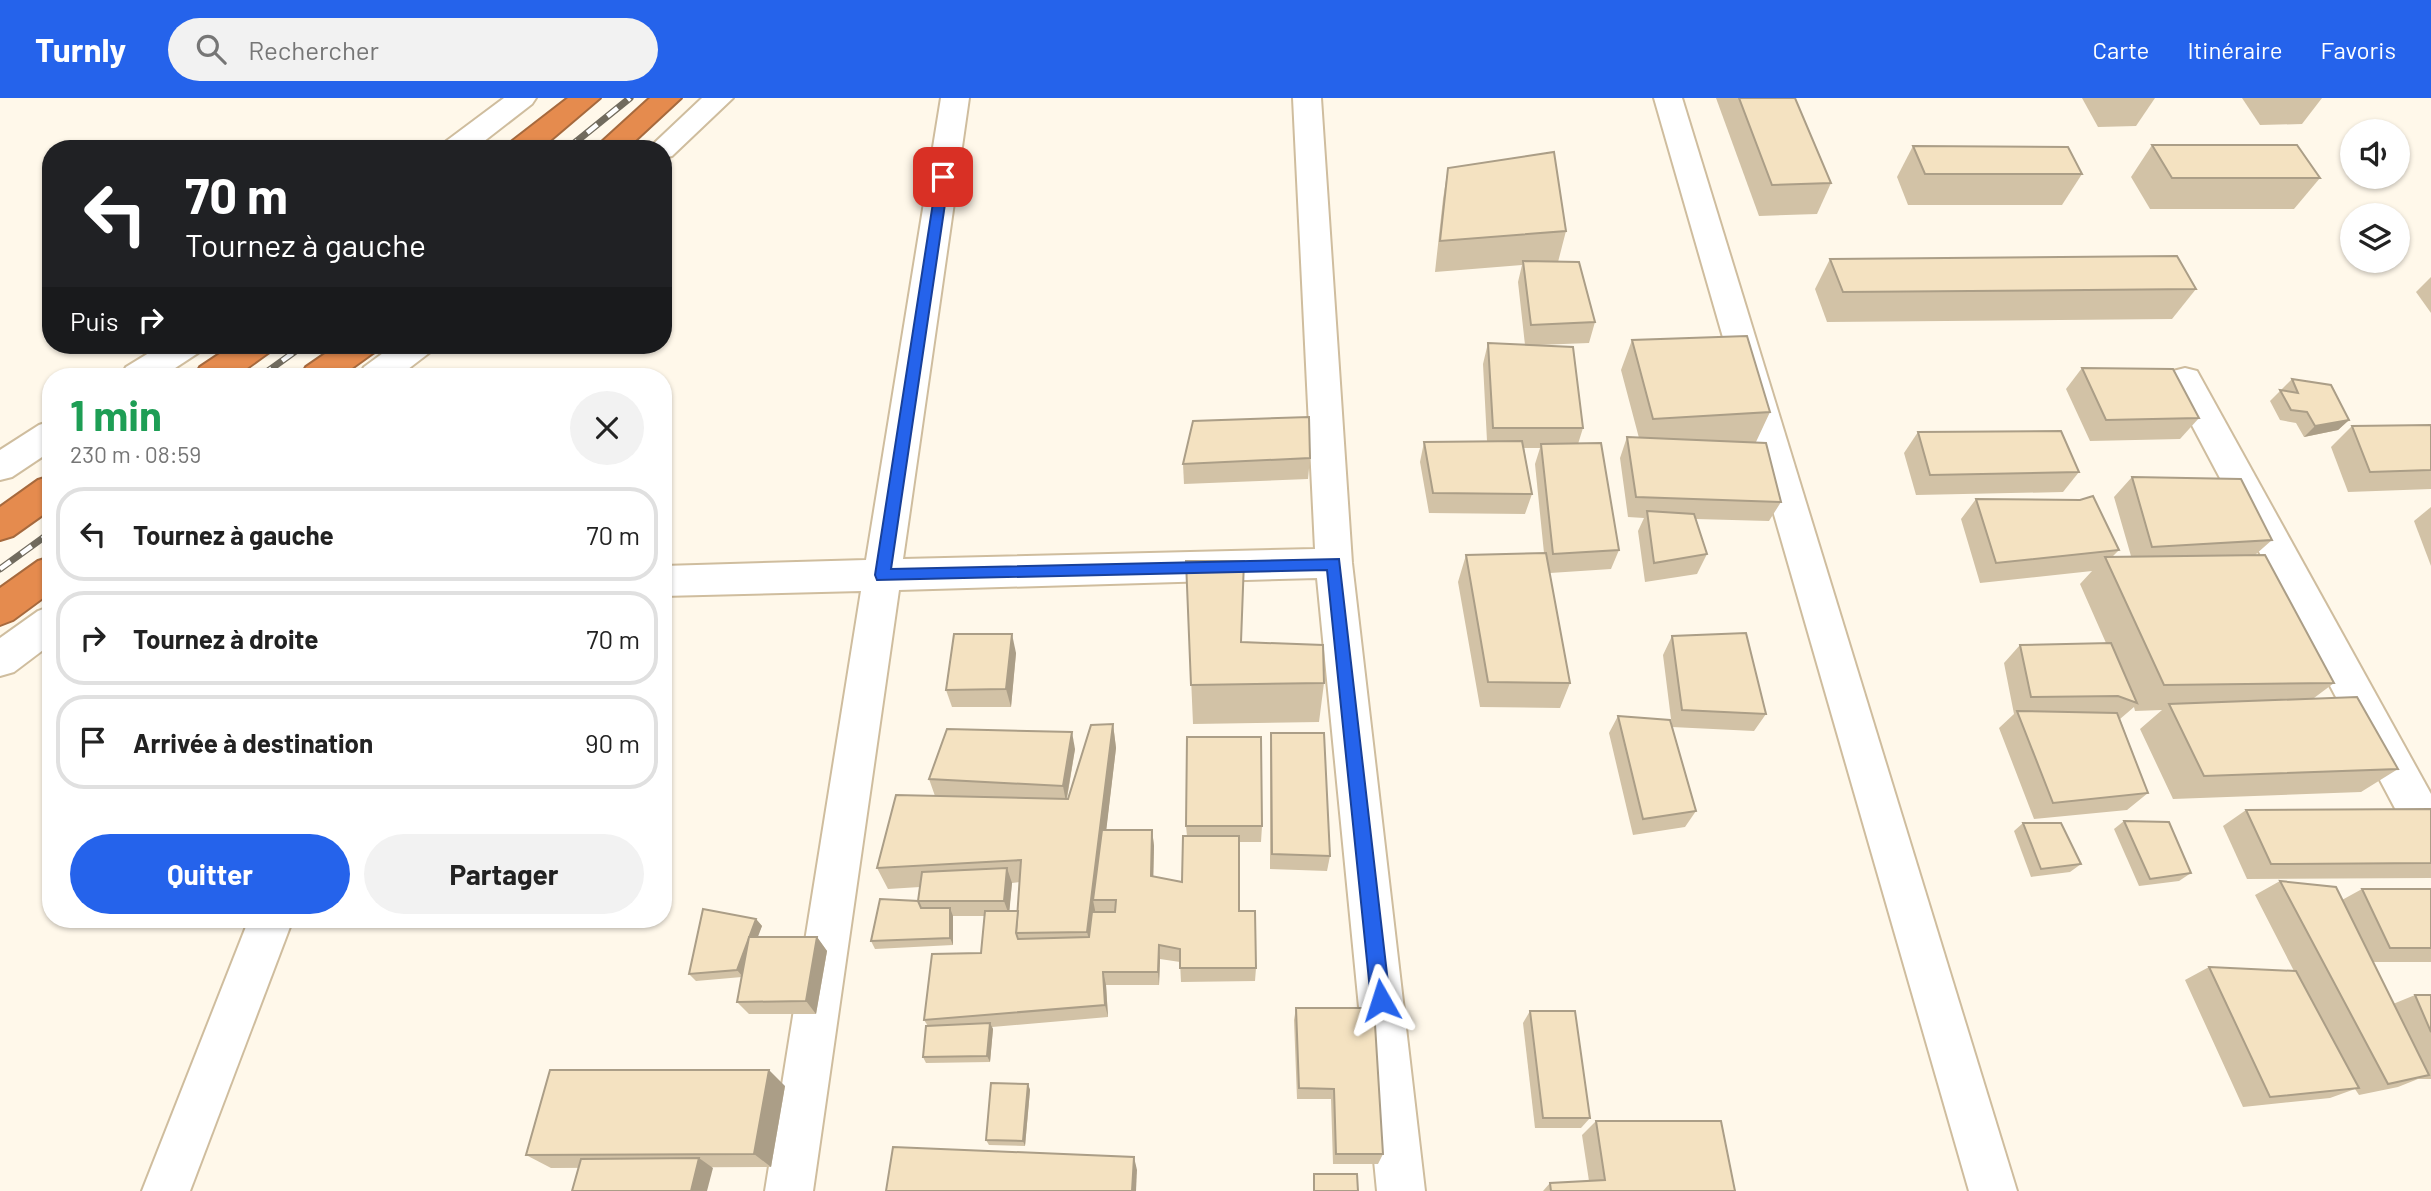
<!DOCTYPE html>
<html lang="fr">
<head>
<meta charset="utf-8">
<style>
  :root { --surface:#fff; --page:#f2f2f2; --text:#222; --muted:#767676; --line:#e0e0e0; --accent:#2563eb }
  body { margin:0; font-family:Barlow,sans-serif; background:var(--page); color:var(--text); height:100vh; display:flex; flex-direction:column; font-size:26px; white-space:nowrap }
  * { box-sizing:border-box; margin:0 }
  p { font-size:23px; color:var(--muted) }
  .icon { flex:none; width:38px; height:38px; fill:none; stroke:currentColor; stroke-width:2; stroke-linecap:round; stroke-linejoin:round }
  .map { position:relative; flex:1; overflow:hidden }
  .side { position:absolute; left:42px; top:270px; width:630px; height:560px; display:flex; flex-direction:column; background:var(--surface); border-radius:28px; box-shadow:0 2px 5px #0004 }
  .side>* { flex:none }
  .guide { position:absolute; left:42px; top:42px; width:630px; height:214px; border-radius:28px; box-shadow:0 2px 5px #0004; background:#202124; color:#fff; overflow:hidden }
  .tools { position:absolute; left:2340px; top:21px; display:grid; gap:14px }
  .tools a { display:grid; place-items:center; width:70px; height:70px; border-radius:50%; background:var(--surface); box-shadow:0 2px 5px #0004; font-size:35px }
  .pin { position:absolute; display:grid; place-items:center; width:60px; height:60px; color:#fff; margin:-30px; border-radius:14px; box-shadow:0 4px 10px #0006 }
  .me { position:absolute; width:77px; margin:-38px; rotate:354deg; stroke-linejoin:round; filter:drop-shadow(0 0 5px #0008) }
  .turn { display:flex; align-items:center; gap:24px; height:147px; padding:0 28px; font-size:32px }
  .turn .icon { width:91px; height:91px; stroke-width:2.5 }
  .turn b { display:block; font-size:49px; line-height:60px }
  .then { display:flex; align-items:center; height:66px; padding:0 28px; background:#0003; gap:14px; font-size:26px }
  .round { display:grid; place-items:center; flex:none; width:74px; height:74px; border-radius:37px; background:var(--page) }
  .overview { display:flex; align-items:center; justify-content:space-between; height:119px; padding:0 28px }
  h1 { font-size:42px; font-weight:700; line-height:52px; color:#1e9e55 }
  .button { display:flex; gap:14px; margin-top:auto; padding:14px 28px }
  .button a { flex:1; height:80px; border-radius:42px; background:var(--accent); color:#fff; font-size:28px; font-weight:700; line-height:80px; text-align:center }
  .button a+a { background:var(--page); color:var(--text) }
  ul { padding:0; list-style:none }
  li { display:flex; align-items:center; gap:21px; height:94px; margin:0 14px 10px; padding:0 14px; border:4px solid var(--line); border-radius:28px }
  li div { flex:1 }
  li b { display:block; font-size:26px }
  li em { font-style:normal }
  header { display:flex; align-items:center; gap:42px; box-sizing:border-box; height:98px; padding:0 35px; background:var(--accent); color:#fff }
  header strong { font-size:33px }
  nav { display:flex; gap:38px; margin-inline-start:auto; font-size:24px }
  .search { width:490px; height:63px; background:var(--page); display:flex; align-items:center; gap:18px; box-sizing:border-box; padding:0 24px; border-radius:38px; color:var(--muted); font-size:26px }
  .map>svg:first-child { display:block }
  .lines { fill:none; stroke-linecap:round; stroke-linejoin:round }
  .street-casing { stroke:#cfbd9e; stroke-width:4 }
  .highway-casing { stroke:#a6693d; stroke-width:4 }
  .street { fill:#fff; fill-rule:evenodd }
  .highway { fill:#e58b4e; fill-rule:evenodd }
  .rail-casing { stroke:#716b5e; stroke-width:7 }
  .rail { stroke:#fff; stroke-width:4.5; stroke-dasharray:13; stroke-linecap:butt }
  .wall { fill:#d2c2a6; fill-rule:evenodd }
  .shaded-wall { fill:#ab9e87 }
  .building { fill:#f4e2c1; stroke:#ab9e87; stroke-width:2 }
  .route { fill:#2563eb; stroke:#184099; stroke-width:2 }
</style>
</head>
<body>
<header>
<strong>Turnly</strong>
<div class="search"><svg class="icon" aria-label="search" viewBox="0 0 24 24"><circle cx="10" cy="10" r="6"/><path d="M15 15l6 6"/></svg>Rechercher</div>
<nav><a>Carte</a><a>Itinéraire</a><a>Favoris</a></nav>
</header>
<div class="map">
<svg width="2431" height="1093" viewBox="0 0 2431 1093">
  <rect width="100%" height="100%" fill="#fff8ea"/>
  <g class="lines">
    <defs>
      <g id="street">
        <polygon points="504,0 536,0 532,6 474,51 441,51 445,44"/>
        <polygon points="702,0 733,0 672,58 663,60 663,51 648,51"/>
        <polygon points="941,0 969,0 903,461 1315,451 1293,0 1321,0 1352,465 1425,1093 1377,1093 1317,480 899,492 813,1093 765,1093 861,493 663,498 663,468 866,462"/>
        <polygon points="1654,0 1682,0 2017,1093 1969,1093"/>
        <polygon points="162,247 202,247 198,255 163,278 121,278 126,269"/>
        <polygon points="394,247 433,247 429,255 399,278 359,278 364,269"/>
        <polygon points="2185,270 2197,273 2431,696 2431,755 2416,750 2168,282 2173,273"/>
        <polygon points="51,323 51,353 12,379 0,382 0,352 39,327"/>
        <polygon points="51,508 51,546 14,574 0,578 0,540 38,513"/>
        <polygon points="249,821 293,821 190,1093 142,1093"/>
      </g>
      <g id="highway">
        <polygon points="568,0 600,0 540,51 507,51 511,44"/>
        <polygon points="650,0 681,0 626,51 594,51"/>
        <polygon points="233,247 272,247 268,255 236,278 195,278 200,269"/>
        <polygon points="338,247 377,247 373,255 341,278 301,278 306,269"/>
        <polygon points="51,378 51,411 13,438 0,442 0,409 38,382"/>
        <polygon points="51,459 51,494 13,522 0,527 0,490 38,463"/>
      </g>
    </defs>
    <!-- street casing -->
    <use href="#street" class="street-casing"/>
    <!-- highway casing -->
    <use href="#highway" class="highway-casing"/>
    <!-- street -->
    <use href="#street" class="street"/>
    <!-- highway -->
    <use href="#highway" class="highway"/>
    <defs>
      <g id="rail">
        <polyline points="567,51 630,0"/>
        <polyline points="261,278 304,247"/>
        <polyline points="0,471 51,434"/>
      </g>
    </defs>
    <!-- rail casing -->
    <use href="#rail" class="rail-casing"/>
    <!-- rail -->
    <use href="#rail" class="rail"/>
  </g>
  <!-- wall -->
  <g class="wall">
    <polygon points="1716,0 1795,0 1831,85 1817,116 1759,118"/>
    <polygon points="2082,0 2155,0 2136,28 2098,29"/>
    <polygon points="2242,0 2322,0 2302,26 2260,27"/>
    <polygon points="2152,47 2320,80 2294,111 2150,111 2131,79"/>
    <polygon points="1913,48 2082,76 2062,107 1908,107 1897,79"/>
    <polygon points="1448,70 1566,133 1558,164 1595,224 1589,245 1538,247 1583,330 1578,346 1619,452 1611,471 1550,475 1570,585 1560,610 1480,609 1458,484 1466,457 1544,455 1535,366 1540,350 1524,350 1532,396 1525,416 1429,415 1420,364 1424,344 1487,343 1483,266 1488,245 1525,247 1518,184 1522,167 1435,174 1443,101"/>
    <polygon points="1830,161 2196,191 2172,221 1827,224 1815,191"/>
    <polygon points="2431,179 2431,215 2416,194"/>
    <polygon points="1632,242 1770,314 1756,344 1746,344 1781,404 1769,423 1696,421 1707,456 1697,476 1645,484 1638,433 1644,420 1628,419 1620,360 1627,339 1639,340 1621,272"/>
    <polygon points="2082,270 2199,320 2180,341 2090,343 2066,291"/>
    <polygon points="2292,281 2349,322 2338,332 2304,339 2296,325 2280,322 2270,303"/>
    <polygon points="2431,327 2431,391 2348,394 2331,349 2352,328"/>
    <polygon points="1918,334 2079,374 2063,394 1916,397 1904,355"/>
    <polygon points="1310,360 1308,381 1184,386 1183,366"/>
    <polygon points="2132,379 2272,442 2255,457 2334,585 2314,600 2398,671 2361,694 2173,701 2140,631 2162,612 2135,613 2134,609 2120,621 2148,695 2127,712 2034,721 1999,630 2014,616 2004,565 2020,547 2106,545 2080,486 2092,473 1980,485 1961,421 1976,401 2119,452 2113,458 2131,458 2114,399"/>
    <polygon points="2431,409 2431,468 2414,423"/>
    <polygon points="1186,463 1241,544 1324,585 1319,624 1193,626"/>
    <polygon points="1672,538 1766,616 1754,633 1672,629 1696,713 1685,729 1633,737 1609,635 1618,618 1672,629 1663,557"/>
    <polygon points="1016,555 1011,609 952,609 946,592"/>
    <path d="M1113,626L1116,650L1106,732H1152L1154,748L1153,779L1182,784L1187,738L1186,728H1262L1261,744H1239V813L1256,870L1255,883L1181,884L1180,864L1160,861L1159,887H1106L1108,919L992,929L993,931L990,964L926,965L923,959L928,928L924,922L981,855L985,818H953V847L875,851L871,843L918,803L920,789L888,791L877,770L935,698L929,681L1075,651L1067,701H1068ZM1020,784L1018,813H1009L1012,785Z"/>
    <polygon points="1271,635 1330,758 1327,773 1270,771 1270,652"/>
    <polygon points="2431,711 2431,780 2247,781 2223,728 2246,712"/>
    <polygon points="2124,723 2191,775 2179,783 2139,788 2114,731"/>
    <polygon points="2023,725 2081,766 2070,774 2031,779 2014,733"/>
    <polygon points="2280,783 2342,802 2362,791 2431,791 2431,864 2373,864 2393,906 2415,897 2431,897 2431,981 2418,981 2398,989 2359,997 2355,991 2330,1000 2243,1009 2185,882 2209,869 2294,873 2255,797"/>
    <polygon points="756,821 762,828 757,839 817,839 827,853 816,916 749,916 737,904 742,879 696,883 689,876"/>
    <polygon points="1296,910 1383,1056 1378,1066 1333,1066 1331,1001 1297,1001 1294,922"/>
    <polygon points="1530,913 1590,1020 1581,1030 1535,1030 1523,925"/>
    <polygon points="1028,986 1030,992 1025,1048 989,1047 986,1042"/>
    <polygon points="785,988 771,1069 551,1070 526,1057"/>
    <polygon points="1596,1023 1735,1093 1543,1093 1550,1085 1589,1083 1582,1037"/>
  </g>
  <!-- shaded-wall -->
  <g class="shaded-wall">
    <polygon points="2349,322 2338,332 2304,339 2315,328"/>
    <polygon points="1012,536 1016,555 1011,609 1006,591"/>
    <polygon points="1113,626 1116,650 1098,802 1093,802 1096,817 1092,853 1087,834"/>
    <polygon points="1072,634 1075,651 1066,704 1063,688"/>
    <polygon points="1152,732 1154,748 1153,793 1151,778"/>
    <polygon points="1007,770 1012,785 1009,817 1004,803"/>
    <polygon points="950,810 953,818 953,847 950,840"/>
    <polygon points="756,821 762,828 743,879 737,872"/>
    <polygon points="817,839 827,853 816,916 806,903"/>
    <polygon points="1159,847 1160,861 1159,887 1158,874"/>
    <polygon points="1103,874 1106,887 1108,919 1105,907"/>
    <polygon points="990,925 993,931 990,964 987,958"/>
    <polygon points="769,972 785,988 771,1069 754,1056"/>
    <polygon points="1028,986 1030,992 1025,1048 1023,1043"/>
    <polygon points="1134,1059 1137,1072 1136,1093 1132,1093"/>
    <polygon points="699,1060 713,1070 707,1093 691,1093"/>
  </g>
  <!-- building -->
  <g class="building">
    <polygon points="1739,0 1795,0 1831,85 1772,87"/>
    <polygon points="2152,47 2297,47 2320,80 2172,80"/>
    <polygon points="1913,48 2068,49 2082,76 1925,76"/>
    <polygon points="1554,54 1566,133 1440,143 1448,70"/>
    <polygon points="2177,158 2196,191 1843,194 1830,161"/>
    <polygon points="1523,163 1579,164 1595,224 1531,227"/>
    <polygon points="1747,238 1770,314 1653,321 1632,242"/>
    <polygon points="1488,245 1573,249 1583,330 1493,330"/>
    <polygon points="2082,270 2173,271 2199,320 2106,322"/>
    <polygon points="2292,281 2331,287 2349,322 2315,328 2307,314 2291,312 2280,292 2298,295"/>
    <polygon points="1309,319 1310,360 1183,366 1193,323"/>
    <polygon points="2431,327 2431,372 2370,374 2352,328"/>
    <polygon points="2061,333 2079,374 1930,377 1918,334"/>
    <polygon points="1627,339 1766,345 1781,404 1636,399"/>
    <polygon points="1522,343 1532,396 1433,395 1424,344"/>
    <polygon points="1601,345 1619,452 1553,456 1541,346"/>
    <polygon points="2132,379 2241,381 2272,442 2152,449"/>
    <polygon points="2093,398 2119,452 1996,465 1976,401 2080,402"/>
    <polygon points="1647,413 1694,416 1707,456 1654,465"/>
    <polygon points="1546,455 1570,585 1488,584 1466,457"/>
    <polygon points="2265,457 2334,585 2164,587 2105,459"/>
    <polygon points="1186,463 1244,463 1241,544 1323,547 1324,585 1191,587"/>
    <polygon points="1746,535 1766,616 1682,612 1672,538"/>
    <polygon points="954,536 1012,536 1006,591 946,592"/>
    <polygon points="2111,545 2137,605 2118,598 2031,599 2020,547"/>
    <polygon points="2357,599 2398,671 2204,678 2169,606"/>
    <polygon points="2017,613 2117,615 2148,695 2053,705"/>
    <polygon points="1618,618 1670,622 1696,713 1643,721"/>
    <polygon points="1113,626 1087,834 1016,835 1021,762 877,770 896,697 1068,701 1091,627"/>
    <polygon points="947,631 1072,634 1063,688 929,681"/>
    <polygon points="1271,635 1324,635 1330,758 1272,756"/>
    <polygon points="1187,639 1261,639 1262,728 1186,728"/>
    <polygon points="2431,711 2431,765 2271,766 2246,712"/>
    <polygon points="2124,723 2169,724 2191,775 2150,781"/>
    <polygon points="2023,725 2061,725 2081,766 2041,771"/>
    <polygon points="1102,732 1152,732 1151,778 1182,784 1183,738 1239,738 1239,813 1255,813 1256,870 1180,870 1180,851 1159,847 1158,874 1103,874 1105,907 924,922 932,856 981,855 985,813 1018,813 1016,835 1018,841 1089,839 1092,814 1115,814 1116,802 1093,802"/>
    <polygon points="1007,770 1004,803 918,803 922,774"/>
    <polygon points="2280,783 2336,789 2429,977 2388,986"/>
    <polygon points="2362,791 2431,791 2431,850 2390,850"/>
    <polygon points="880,801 918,803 921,810 950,810 950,840 871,843"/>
    <polygon points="703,811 756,821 737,872 689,876"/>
    <polygon points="749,839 817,839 806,903 737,904"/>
    <polygon points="2209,869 2296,873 2359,990 2270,999"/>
    <polygon points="2415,897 2431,897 2431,934"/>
    <polygon points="1296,910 1374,910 1383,1056 1336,1056 1334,991 1299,990"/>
    <polygon points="1530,913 1575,913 1590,1020 1543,1020"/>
    <polygon points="990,925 987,958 923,959 926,928"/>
    <polygon points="550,972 769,972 754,1056 526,1057"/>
    <polygon points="991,985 1028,986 1023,1043 986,1042"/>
    <polygon points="1596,1023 1721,1023 1735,1093 1551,1093 1550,1085 1605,1082"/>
    <polygon points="893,1049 1134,1059 1132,1093 886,1093"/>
    <polygon points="699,1060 691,1093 572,1093 581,1061"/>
    <polygon points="1314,1076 1357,1076 1358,1093 1314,1093"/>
  </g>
  <!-- route -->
  <polygon class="route" points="943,75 949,79 891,471 1339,461 1390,902 1387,908 1381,911 1374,908 1371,902 1327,472 877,482 875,477 937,79"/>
</svg>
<div class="tools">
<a><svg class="icon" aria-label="sound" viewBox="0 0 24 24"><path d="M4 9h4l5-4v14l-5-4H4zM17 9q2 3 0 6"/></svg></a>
<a><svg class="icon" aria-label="layers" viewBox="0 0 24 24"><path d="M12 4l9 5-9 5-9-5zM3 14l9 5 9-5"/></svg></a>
</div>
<div class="pin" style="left:943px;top:79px;background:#d93025"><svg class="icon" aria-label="arrive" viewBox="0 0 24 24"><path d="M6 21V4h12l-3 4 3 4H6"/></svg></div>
<svg class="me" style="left:1381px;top:902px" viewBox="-20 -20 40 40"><path d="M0-17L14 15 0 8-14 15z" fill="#2563eb" stroke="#fff" stroke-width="4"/></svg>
<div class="guide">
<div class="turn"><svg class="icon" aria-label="left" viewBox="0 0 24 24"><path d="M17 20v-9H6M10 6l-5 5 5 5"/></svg><div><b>70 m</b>Tournez à gauche</div></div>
<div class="then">Puis<svg class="icon" aria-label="right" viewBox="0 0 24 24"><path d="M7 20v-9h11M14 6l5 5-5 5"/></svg></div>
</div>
<section class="side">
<div class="overview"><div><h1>1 min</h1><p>230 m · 08:59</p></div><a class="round"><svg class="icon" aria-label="close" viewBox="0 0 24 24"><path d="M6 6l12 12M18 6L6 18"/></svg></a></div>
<ul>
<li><svg class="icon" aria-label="left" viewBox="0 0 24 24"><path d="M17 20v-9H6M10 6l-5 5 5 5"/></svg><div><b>Tournez à gauche</b></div><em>70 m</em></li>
<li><svg class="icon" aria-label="right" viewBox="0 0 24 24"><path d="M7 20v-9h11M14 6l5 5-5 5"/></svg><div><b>Tournez à droite</b></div><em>70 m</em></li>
<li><svg class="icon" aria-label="arrive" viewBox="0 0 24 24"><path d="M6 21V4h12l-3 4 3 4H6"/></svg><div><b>Arrivée à destination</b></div><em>90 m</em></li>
</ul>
<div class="button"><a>Quitter</a><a>Partager</a></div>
</section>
</div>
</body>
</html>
